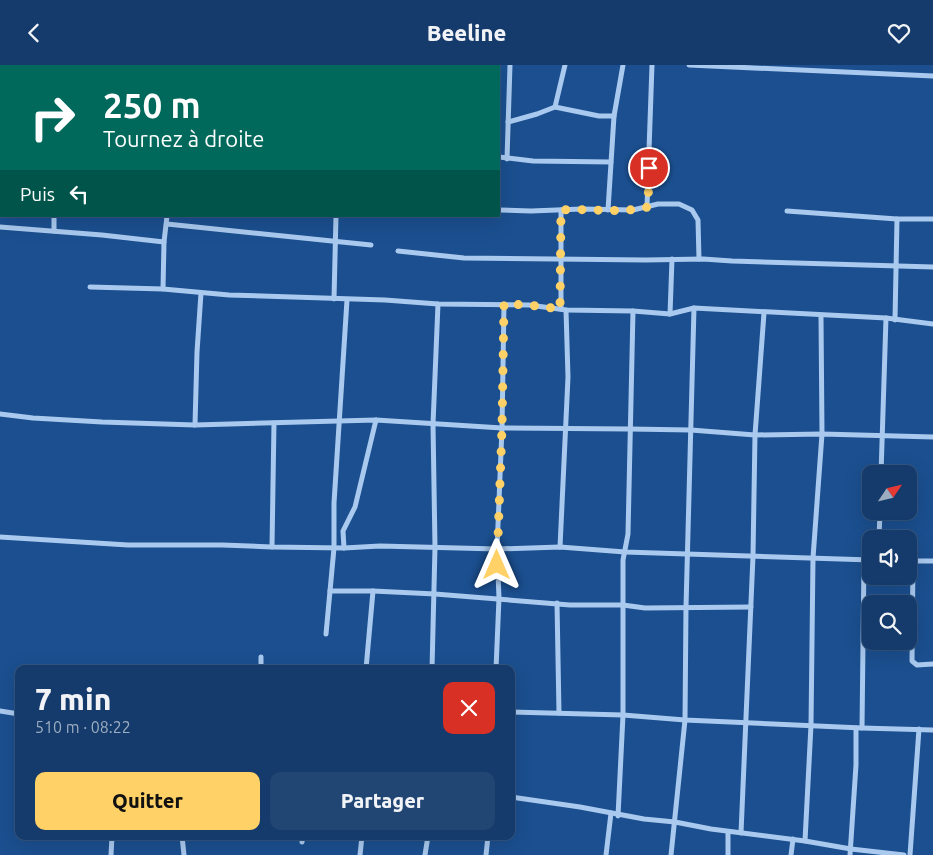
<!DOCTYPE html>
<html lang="fr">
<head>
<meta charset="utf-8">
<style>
  :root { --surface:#143b6b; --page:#214673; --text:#f1f3f6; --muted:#9dadc1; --line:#33557e; --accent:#ffd166 }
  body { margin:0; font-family:Ubuntu,sans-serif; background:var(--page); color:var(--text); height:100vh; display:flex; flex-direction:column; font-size:19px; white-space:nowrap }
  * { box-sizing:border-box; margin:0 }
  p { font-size:16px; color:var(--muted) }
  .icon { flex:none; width:28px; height:28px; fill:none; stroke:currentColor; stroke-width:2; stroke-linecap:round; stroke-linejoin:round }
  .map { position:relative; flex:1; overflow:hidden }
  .details { position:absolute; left:15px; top:600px; width:500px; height:175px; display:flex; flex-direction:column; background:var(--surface); border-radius:10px; box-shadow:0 5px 20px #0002,0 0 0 1px var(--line) }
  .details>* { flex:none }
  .hud { position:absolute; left:0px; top:0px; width:500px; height:152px; box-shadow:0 5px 20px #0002,0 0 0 1px var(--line); background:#00695c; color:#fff; overflow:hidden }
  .needle { width:32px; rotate:55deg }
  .fabs { position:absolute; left:862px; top:400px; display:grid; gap:10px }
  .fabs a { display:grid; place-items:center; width:55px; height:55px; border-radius:10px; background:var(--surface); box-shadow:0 5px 20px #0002,0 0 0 1px var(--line); font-size:25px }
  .pin { position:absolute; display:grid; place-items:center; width:42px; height:42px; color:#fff; margin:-21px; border:2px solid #fff; border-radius:50%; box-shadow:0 1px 5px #0007 }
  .me { position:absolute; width:55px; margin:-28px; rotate:0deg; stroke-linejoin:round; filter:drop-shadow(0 0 4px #0008) }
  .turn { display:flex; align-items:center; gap:18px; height:105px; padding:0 20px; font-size:22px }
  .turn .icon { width:65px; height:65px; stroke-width:2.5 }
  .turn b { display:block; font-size:35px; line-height:42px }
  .then { display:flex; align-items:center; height:48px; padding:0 20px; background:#0003; gap:10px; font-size:19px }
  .round { display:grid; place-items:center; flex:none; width:52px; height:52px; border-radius:10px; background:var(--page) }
  .overview { display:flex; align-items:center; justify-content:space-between; height:85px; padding:0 20px }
  h1 { font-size:30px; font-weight:800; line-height:38px }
  .cta { display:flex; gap:10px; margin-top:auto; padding:10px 20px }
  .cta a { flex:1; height:58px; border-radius:10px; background:var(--accent); color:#111; font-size:20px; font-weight:800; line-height:58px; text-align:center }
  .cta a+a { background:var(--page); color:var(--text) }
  header { display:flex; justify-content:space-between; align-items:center; height:65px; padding:0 20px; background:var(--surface); font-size:22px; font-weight:800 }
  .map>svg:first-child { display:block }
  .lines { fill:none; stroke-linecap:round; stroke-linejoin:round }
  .street { stroke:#a9c9ee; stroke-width:5 }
  .route { stroke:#ffd166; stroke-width:9; stroke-dasharray:0 16.2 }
</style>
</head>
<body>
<header><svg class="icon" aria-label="back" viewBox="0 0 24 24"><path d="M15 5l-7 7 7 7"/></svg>Beeline<svg class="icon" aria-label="heart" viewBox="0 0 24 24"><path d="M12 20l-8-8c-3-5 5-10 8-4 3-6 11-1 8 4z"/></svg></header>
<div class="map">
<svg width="933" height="790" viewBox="0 0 933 790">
  <rect width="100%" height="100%" fill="#1b4f8f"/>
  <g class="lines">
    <!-- street -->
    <g class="street">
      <polyline points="689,0 933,11"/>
      <polyline points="61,1 61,0"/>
      <polyline points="124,1 124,0"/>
      <polyline points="177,1 177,0"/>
      <polyline points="340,1 340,0"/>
      <polyline points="555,42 565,0"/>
      <polyline points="508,57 537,49 555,42 599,51 614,51"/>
      <polyline points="499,92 533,96 611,97"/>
      <polyline points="507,94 510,0"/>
      <polyline points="0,113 1,113"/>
      <polyline points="647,142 652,0"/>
      <polyline points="499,145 531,146 582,144 633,145 658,139 679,139 692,145 698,155 699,194"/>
      <polyline points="608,145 614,51 623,0"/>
      <polyline points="787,146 897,154 933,154"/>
      <polyline points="54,151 54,166"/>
      <polyline points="167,159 371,180"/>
      <polyline points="0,162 102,170 164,177"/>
      <polyline points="398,186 464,193 646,195 703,194 732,196 933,202"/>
      <polyline points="90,222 163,224 229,230 385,235 438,239 529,240 566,245 633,246 670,249 694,243 886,253 933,259"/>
      <polyline points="163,224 164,177 167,151"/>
      <polyline points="334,234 336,151"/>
      <polyline points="561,244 561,145"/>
      <polyline points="670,249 672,194"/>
      <polyline points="895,255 897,154"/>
      <polyline points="0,349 33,353 102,357 195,360 376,355 502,363 629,364 691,365 755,370 822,369 933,372"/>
      <polyline points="195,360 197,287 201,228"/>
      <polyline points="881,409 886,253"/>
      <polyline points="0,472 128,480 222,480 272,482 344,483 380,481 497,484 560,482 625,487 871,495"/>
      <polyline points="879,474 880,446"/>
      <polyline points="272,482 274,358"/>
      <polyline points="560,482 568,312 566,245"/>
      <polyline points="344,483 343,466 355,442 376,355"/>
      <polyline points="909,496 933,496"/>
      <polyline points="913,496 912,596 917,600 933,599"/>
      <polyline points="330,526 373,526 435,529 570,540 623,540 645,543 751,542"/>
      <polyline points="557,538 559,648"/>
      <polyline points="326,569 334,483 334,438 347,235"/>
      <polyline points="261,604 261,592"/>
      <polyline points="366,604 373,526"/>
      <polyline points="432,604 435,482 433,359 438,239"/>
      <polyline points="496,604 499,533 497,484 502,363 504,239"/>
      <polyline points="0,646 19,649"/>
      <polyline points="511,647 623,650 685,655 862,663 933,665"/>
      <polyline points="862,663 864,495"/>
      <polyline points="511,732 580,742 644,754 675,757 711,764 805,776 851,784 904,790"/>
      <polyline points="618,751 623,650 623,495 628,469 633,246"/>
      <polyline points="741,768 753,491 755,370 764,248"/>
      <polyline points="182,771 184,790"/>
      <polyline points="805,776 811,660 813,493 822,369 821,251"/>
      <polyline points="302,777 303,771"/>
      <polyline points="111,790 112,771"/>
      <polyline points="360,790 362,771"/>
      <polyline points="425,790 428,771"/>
      <polyline points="486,790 488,771"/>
      <polyline points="606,790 611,748"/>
      <polyline points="671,790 685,655 686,542 694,243"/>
      <polyline points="728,790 728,767"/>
      <polyline points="791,790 793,774"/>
      <polyline points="850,790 856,700 856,663"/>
      <polyline points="910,790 919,664"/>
    </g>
  </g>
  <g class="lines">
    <!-- route -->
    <path class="route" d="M497,500L502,363L504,239L529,240L560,244L561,145C590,143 620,149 648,142L649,103"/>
  </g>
</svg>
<div class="fabs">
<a><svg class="needle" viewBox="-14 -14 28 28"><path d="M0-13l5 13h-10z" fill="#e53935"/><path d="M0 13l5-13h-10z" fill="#9dadc1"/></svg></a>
<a><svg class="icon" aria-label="sound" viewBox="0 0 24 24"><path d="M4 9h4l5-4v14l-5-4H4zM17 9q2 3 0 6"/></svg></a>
<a><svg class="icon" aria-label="search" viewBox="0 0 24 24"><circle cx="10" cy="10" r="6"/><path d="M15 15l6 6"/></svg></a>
</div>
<div class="pin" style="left:649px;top:103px;background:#d93025"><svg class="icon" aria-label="arrive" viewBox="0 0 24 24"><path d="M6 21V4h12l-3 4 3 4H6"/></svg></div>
<svg class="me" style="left:497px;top:500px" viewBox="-20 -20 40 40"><path d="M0-17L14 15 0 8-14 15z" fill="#ffd166" stroke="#fff" stroke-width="4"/></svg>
<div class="hud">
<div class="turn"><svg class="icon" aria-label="right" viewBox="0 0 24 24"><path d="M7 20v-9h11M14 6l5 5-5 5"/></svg><div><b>250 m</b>Tournez à droite</div></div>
<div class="then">Puis<svg class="icon" aria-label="left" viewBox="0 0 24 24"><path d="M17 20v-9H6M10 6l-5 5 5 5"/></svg></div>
</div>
<section class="details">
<div class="overview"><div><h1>7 min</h1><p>510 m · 08:22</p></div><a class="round" style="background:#d93025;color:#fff"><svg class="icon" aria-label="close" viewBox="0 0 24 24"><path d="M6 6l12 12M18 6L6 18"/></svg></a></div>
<div class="cta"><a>Quitter</a><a>Partager</a></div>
</section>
</div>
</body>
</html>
